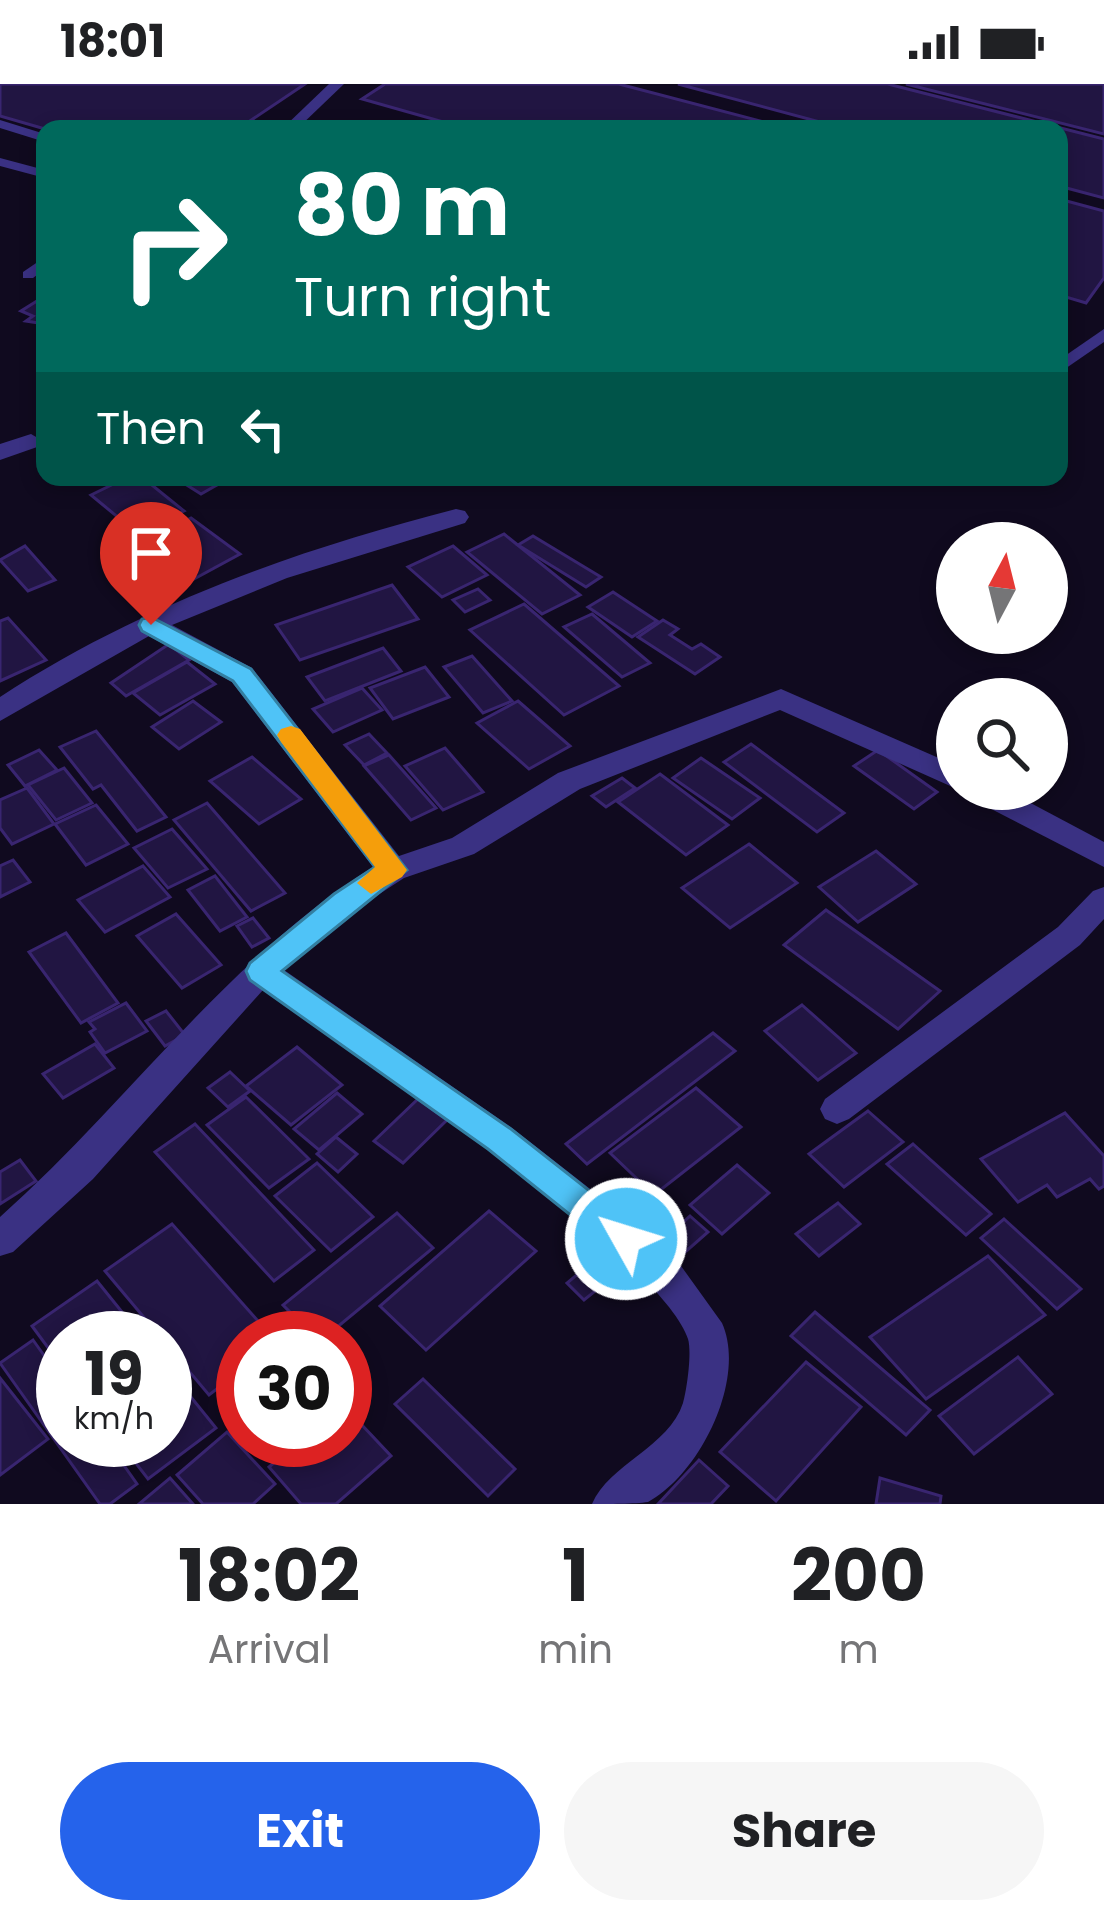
<!DOCTYPE html>
<html lang="en">
<head>
<meta charset="utf-8">
<style>
  :root { --surface:#fff; --page:#f6f6f6; --text:#202124; --muted:#757577; --accent:#2563eb }
  body { margin:0; font-family:Poppins,sans-serif; background:var(--page); color:var(--text); height:100vh; display:flex; flex-direction:column; font-size:45px; white-space:nowrap }
  * { box-sizing:border-box; margin:0 }
  p { font-size:39px; color:var(--muted) }
  .icon { flex:none; width:66px; height:66px; fill:none; stroke:currentColor; stroke-width:2; stroke-linecap:round; stroke-linejoin:round }
  .map { position:relative; height:1420px; overflow:hidden }
  .details { display:flex; flex-direction:column; background:var(--surface); flex:1 }
  .details>* { flex:none }
  .banner { position:absolute; left:36px; top:36px; width:1032px; height:366px; border-radius:24px; box-shadow:0 6px 18px #0003; background:#00695c; color:#fff; overflow:hidden }
  .needle { width:78px; rotate:7deg }
  .controls { position:absolute; left:936px; top:438px; display:grid; gap:24px }
  .controls a { display:grid; place-items:center; width:132px; height:132px; border-radius:50%; background:var(--surface); box-shadow:0 6px 18px #0003; font-size:60px }
  .speed { position:absolute; left:36px; top:1227px; display:flex; gap:24px; font-size:60px; font-weight:700; text-align:center }
  .speed>* { display:grid; place-content:center; width:156px; height:156px; border-radius:50%; background:var(--surface); box-shadow:0 6px 18px #0003; line-height:1 }
  .speed small { font-size:30px; font-weight:400 }
  .speed .limit { border:18px solid #d22; background:#fff; color:#111 }
  .pin { position:absolute; display:grid; place-items:center; width:102px; height:102px; color:#fff; margin:-123px -51px; border-radius:50% 50% 50% 0; rotate:-45deg; box-shadow:0 0 12px #0007 }
  .pin .icon { rotate:45deg }
  .me { position:absolute; width:132px; margin:-66px; rotate:309deg; stroke-linejoin:round; filter:drop-shadow(0 0 9px #0008) }
  .turn { display:flex; align-items:center; gap:42px; height:252px; padding:0 60px; font-size:54px }
  .turn .icon { width:156px; height:156px; stroke-width:2.5 }
  .turn b { display:block; font-size:84px; line-height:102px }
  .then { display:flex; align-items:center; height:114px; padding:0 60px; background:#0003; gap:24px; font-size:45px }
  .eta { display:flex; justify-content:space-evenly; align-items:center; height:204px; text-align:center }
  .eta b { font-size:72px; font-weight:700; line-height:84px }
  .cta { display:flex; gap:24px; margin-top:auto; padding:24px 60px }
  .cta a { flex:1; height:138px; border-radius:72px; background:var(--accent); color:#fff; font-size:48px; font-weight:700; line-height:138px; text-align:center }
  .cta a+a { background:var(--page); color:var(--text) }
  .status { display:flex; justify-content:space-between; align-items:center; height:84px; padding:0 60px; background:var(--surface); direction:ltr }
  .status svg { height:33px; fill:currentColor }
  .map>svg:first-child { display:block }
  .building { fill:#211542; stroke:#392570; stroke-width:3 }
  .lines { fill:none; stroke-linecap:round; stroke-linejoin:round }
  .service { fill:#3a3183; fill-rule:evenodd }
  .minor { fill:#3a3183; fill-rule:evenodd }
  .route { fill:#4fc3f7; stroke:#337fa1; stroke-width:3 }
  .slow { fill:#f59e0b }
</style>
</head>
<body>
<div class="status"><b>18:01</b><svg viewBox="0 0 49 12"><path d="M0 12V9h3v3zM5 12V6h3v6zM10 12V3h3v9zM15 12V0h3v12zM26 1h20v11H26zM47 4h2v5h-2z"/></svg></div>
<div class="map">
<svg width="1104" height="1420" viewBox="0 0 1104 1420">
  <rect width="100%" height="100%" fill="#100a1f"/>
  <!-- building -->
  <g class="building">
    <polygon points="0,0 305,0 238,45 45,45 0,32"/>
    <polygon points="385,0 619,0 791,45 468,45 362,15"/>
    <polygon points="678,0 888,0 1104,55 1104,114 1059,102 1059,45 846,45"/>
    <polygon points="906,0 1104,0 1104,50"/>
    <polygon points="1059,115 1104,127 1104,194 1086,219 1059,211"/>
    <polygon points="45,212 45,240 26,237 33,232 21,227"/>
    <polygon points="128,393 142,393 184,427 137,449 91,411"/>
    <polygon points="174,393 231,393 201,410"/>
    <polygon points="191,434 240,470 194,495 146,457"/>
    <polygon points="504,450 580,511 542,530 467,468"/>
    <polygon points="533,452 601,493 586,503 518,461"/>
    <polygon points="25,462 55,496 28,507 0,476"/>
    <polygon points="453,462 487,491 442,513 408,483"/>
    <polygon points="392,501 418,535 300,576 276,541"/>
    <polygon points="478,505 490,516 465,528 453,516"/>
    <polygon points="613,508 657,537 632,553 588,523"/>
    <polygon points="524,520 619,602 564,631 470,546"/>
    <polygon points="592,530 650,579 622,593 564,543"/>
    <polygon points="8,534 46,576 0,597 0,537"/>
    <polygon points="663,536 678,545 670,551 692,565 701,560 720,573 695,590 638,553"/>
    <polygon points="169,560 189,576 126,612 111,599"/>
    <polygon points="383,564 401,587 325,617 307,593"/>
    <polygon points="472,572 512,617 483,629 444,583"/>
    <polygon points="187,578 215,600 160,631 133,609"/>
    <polygon points="425,583 449,613 393,635 370,604"/>
    <polygon points="362,604 382,626 333,648 313,625"/>
    <polygon points="193,617 221,638 179,665 152,643"/>
    <polygon points="518,617 570,662 529,685 477,639"/>
    <polygon points="96,647 166,733 137,747 101,701 93,705 60,663"/>
    <polygon points="369,650 387,669 364,681 345,661"/>
    <polygon points="751,660 844,729 817,748 724,678"/>
    <polygon points="445,664 483,708 443,726 405,682"/>
    <polygon points="39,666 57,686 25,702 8,681"/>
    <polygon points="878,666 937,708 914,725 854,682"/>
    <polygon points="389,671 436,724 411,736 364,682"/>
    <polygon points="252,673 301,715 259,740 210,697"/>
    <polygon points="701,674 760,714 732,735 673,694"/>
    <polygon points="64,684 92,719 56,736 28,701"/>
    <polygon points="660,690 728,741 686,771 618,718"/>
    <polygon points="622,694 635,704 606,723 592,712"/>
    <polygon points="27,704 54,740 12,760 0,744 0,716"/>
    <polygon points="207,719 285,809 251,827 174,736"/>
    <polygon points="96,721 128,760 86,781 55,740"/>
    <polygon points="172,745 207,785 168,804 134,764"/>
    <polygon points="749,760 797,799 730,844 682,804"/>
    <polygon points="876,767 916,800 858,838 819,803"/>
    <polygon points="13,776 30,798 0,813 0,782"/>
    <polygon points="143,782 170,813 105,848 78,816"/>
    <polygon points="215,792 247,833 220,847 188,806"/>
    <polygon points="826,826 940,907 898,945 784,861"/>
    <polygon points="176,830 221,881 182,904 137,852"/>
    <polygon points="253,834 269,854 252,863 237,842"/>
    <polygon points="66,849 118,919 81,939 29,868"/>
    <polygon points="126,919 147,947 105,969 90,948 95,945 89,938"/>
    <polygon points="802,921 856,969 818,996 765,947"/>
    <polygon points="166,927 185,951 165,962 146,937"/>
    <polygon points="713,949 735,967 587,1080 566,1060"/>
    <polygon points="95,960 114,984 63,1014 43,990"/>
    <polygon points="297,963 342,1001 291,1041 246,1002"/>
    <polygon points="230,988 250,1007 228,1023 208,1004"/>
    <polygon points="696,1004 741,1043 654,1111 610,1069"/>
    <polygon points="337,1009 362,1030 319,1066 294,1045"/>
    <polygon points="246,1013 309,1075 269,1104 207,1041"/>
    <polygon points="418,1015 447,1036 403,1079 374,1057"/>
    <polygon points="868,1027 903,1058 844,1103 809,1070"/>
    <polygon points="1065,1029 1104,1072 1104,1102 1099,1105 1090,1095 1057,1113 1047,1101 1018,1118 981,1075"/>
    <polygon points="195,1040 314,1166 274,1197 155,1068"/>
    <polygon points="336,1053 357,1070 338,1088 317,1070"/>
    <polygon points="913,1060 991,1130 966,1151 887,1080"/>
    <polygon points="20,1076 36,1097 0,1120 0,1088"/>
    <polygon points="317,1079 373,1133 331,1167 275,1112"/>
    <polygon points="737,1081 769,1109 722,1150 690,1121"/>
    <polygon points="838,1119 860,1140 819,1172 796,1150"/>
    <polygon points="489,1127 536,1167 426,1266 380,1222"/>
    <polygon points="397,1129 433,1164 324,1254 316,1254 283,1221"/>
    <polygon points="690,1132 708,1148 683,1170 665,1154"/>
    <polygon points="1004,1135 1081,1205 1057,1225 981,1154"/>
    <polygon points="172,1140 273,1254 243,1254 243,1285 209,1311 105,1187"/>
    <polygon points="988,1172 1045,1231 926,1315 870,1253"/>
    <polygon points="591,1179 609,1196 584,1216 567,1199"/>
    <polygon points="97,1197 143,1254 63,1254 63,1284 32,1242"/>
    <polygon points="815,1228 930,1326 906,1351 791,1252"/>
    <polygon points="33,1256 63,1298 63,1356 106,1356 137,1400 110,1420 100,1420 0,1279"/>
    <polygon points="1018,1273 1052,1310 974,1370 939,1332"/>
    <polygon points="806,1278 861,1323 776,1417 720,1368"/>
    <polygon points="165,1281 216,1344 148,1395 118,1356 165,1356"/>
    <polygon points="0,1294 48,1355 0,1391"/>
    <polygon points="423,1295 515,1385 488,1412 395,1320"/>
    <polygon points="345,1323 391,1372 336,1420 301,1420 269,1383 301,1356 345,1356"/>
    <polygon points="227,1348 275,1400 253,1420 203,1420 177,1391"/>
    <polygon points="699,1376 728,1402 711,1420 658,1420"/>
    <polygon points="170,1394 193,1420 139,1420"/>
    <polygon points="880,1394 941,1412 940,1420 876,1420"/>
  </g>
  <g class="lines">
    <!-- service -->
    <g class="service">
      <polygon points="329,0 344,0 297,45 282,45"/>
      <polygon points="0,36 45,50 45,58 0,44"/>
      <polygon points="0,74 45,86 45,94 0,82"/>
      <polygon points="45,173 45,185 33,194 23,194 23,188"/>
      <polygon points="1104,245 1104,258 1059,289 1059,276"/>
    </g>
    <!-- minor -->
    <g class="minor">
      <polygon points="31,350 43,357 40,362 0,376 0,360"/>
      <path d="M456,425L465,427L469,433L465,439L287,494L172,541L252,584L399,772L452,754L558,689L781,605L957,682V705L780,626L580,705L474,770L404,794L355,826L284,886L512,1044L671,1168L722,1239C747,1295 700,1390 648,1418C635,1420 608,1420 592,1420C609,1380 669,1363 683,1319C687,1305 692,1268 688,1255C661,1172 347,966 263,906L93,1095L13,1168L0,1172V1133C127,1020 228,874 373,783L232,598L149,552L0,637V613C139,522 296,466 456,425Z"/>
      <polygon points="964,705 1004,705 1104,758 1104,783 968,713"/>
      <polygon points="1104,803 1104,835 1080,861 849,1035 837,1040 825,1035 820,1025 825,1015 1058,843 1093,807"/>
    </g>
  </g>
  <!-- route -->
  <polygon class="route" points="151,533 251,585 407,786 282,887 511,1045 638,1145 643,1155 638,1166 626,1170 614,1166 488,1065 250,896 246,887 250,879 334,810 375,783 233,597 142,547 139,541 142,535"/>
  <!-- slow -->
  <polygon class="slow" points="291,642 300,645 407,786 402,793 371,810 357,799 375,783 281,658 277,651 281,645"/>
</svg>
<div class="controls">
<a><svg class="needle" viewBox="-14 -14 28 28"><path d="M0-13l5 13h-10z" fill="#e53935"/><path d="M0 13l5-13h-10z" fill="#757577"/></svg></a>
<a><svg class="icon" aria-label="search" viewBox="0 0 24 24"><circle cx="10" cy="10" r="6"/><path d="M15 15l6 6"/></svg></a>
</div>
<div class="speed"><div>19<small>km/h</small></div><div class="limit">30</div></div>
<div class="pin" style="left:151px;top:541px;background:#d93025"><svg class="icon" aria-label="arrive" viewBox="0 0 24 24"><path d="M6 21V4h12l-3 4 3 4H6"/></svg></div>
<svg class="me" style="left:626px;top:1155px" viewBox="-20 -20 40 40"><circle r="17" fill="#4fc3f7" stroke="#fff" stroke-width="3"/><path d="M0-11L8 9 0 5-8 9z" fill="#fff"/></svg>
<div class="banner">
<div class="turn"><svg class="icon" aria-label="right" viewBox="0 0 24 24"><path d="M7 20v-9h11M14 6l5 5-5 5"/></svg><div><b>80 m</b>Turn right</div></div>
<div class="then">Then<svg class="icon" aria-label="left" viewBox="0 0 24 24"><path d="M17 20v-9H6M10 6l-5 5 5 5"/></svg></div>
</div>
</div>
<section class="details">
<div class="eta">
<div><b>18:02</b><p>Arrival</p></div>
<div><b>1</b><p>min</p></div>
<div><b>200</b><p>m</p></div>
</div>
<div class="cta"><a>Exit</a><a>Share</a></div>
</section>
</body>
</html>
